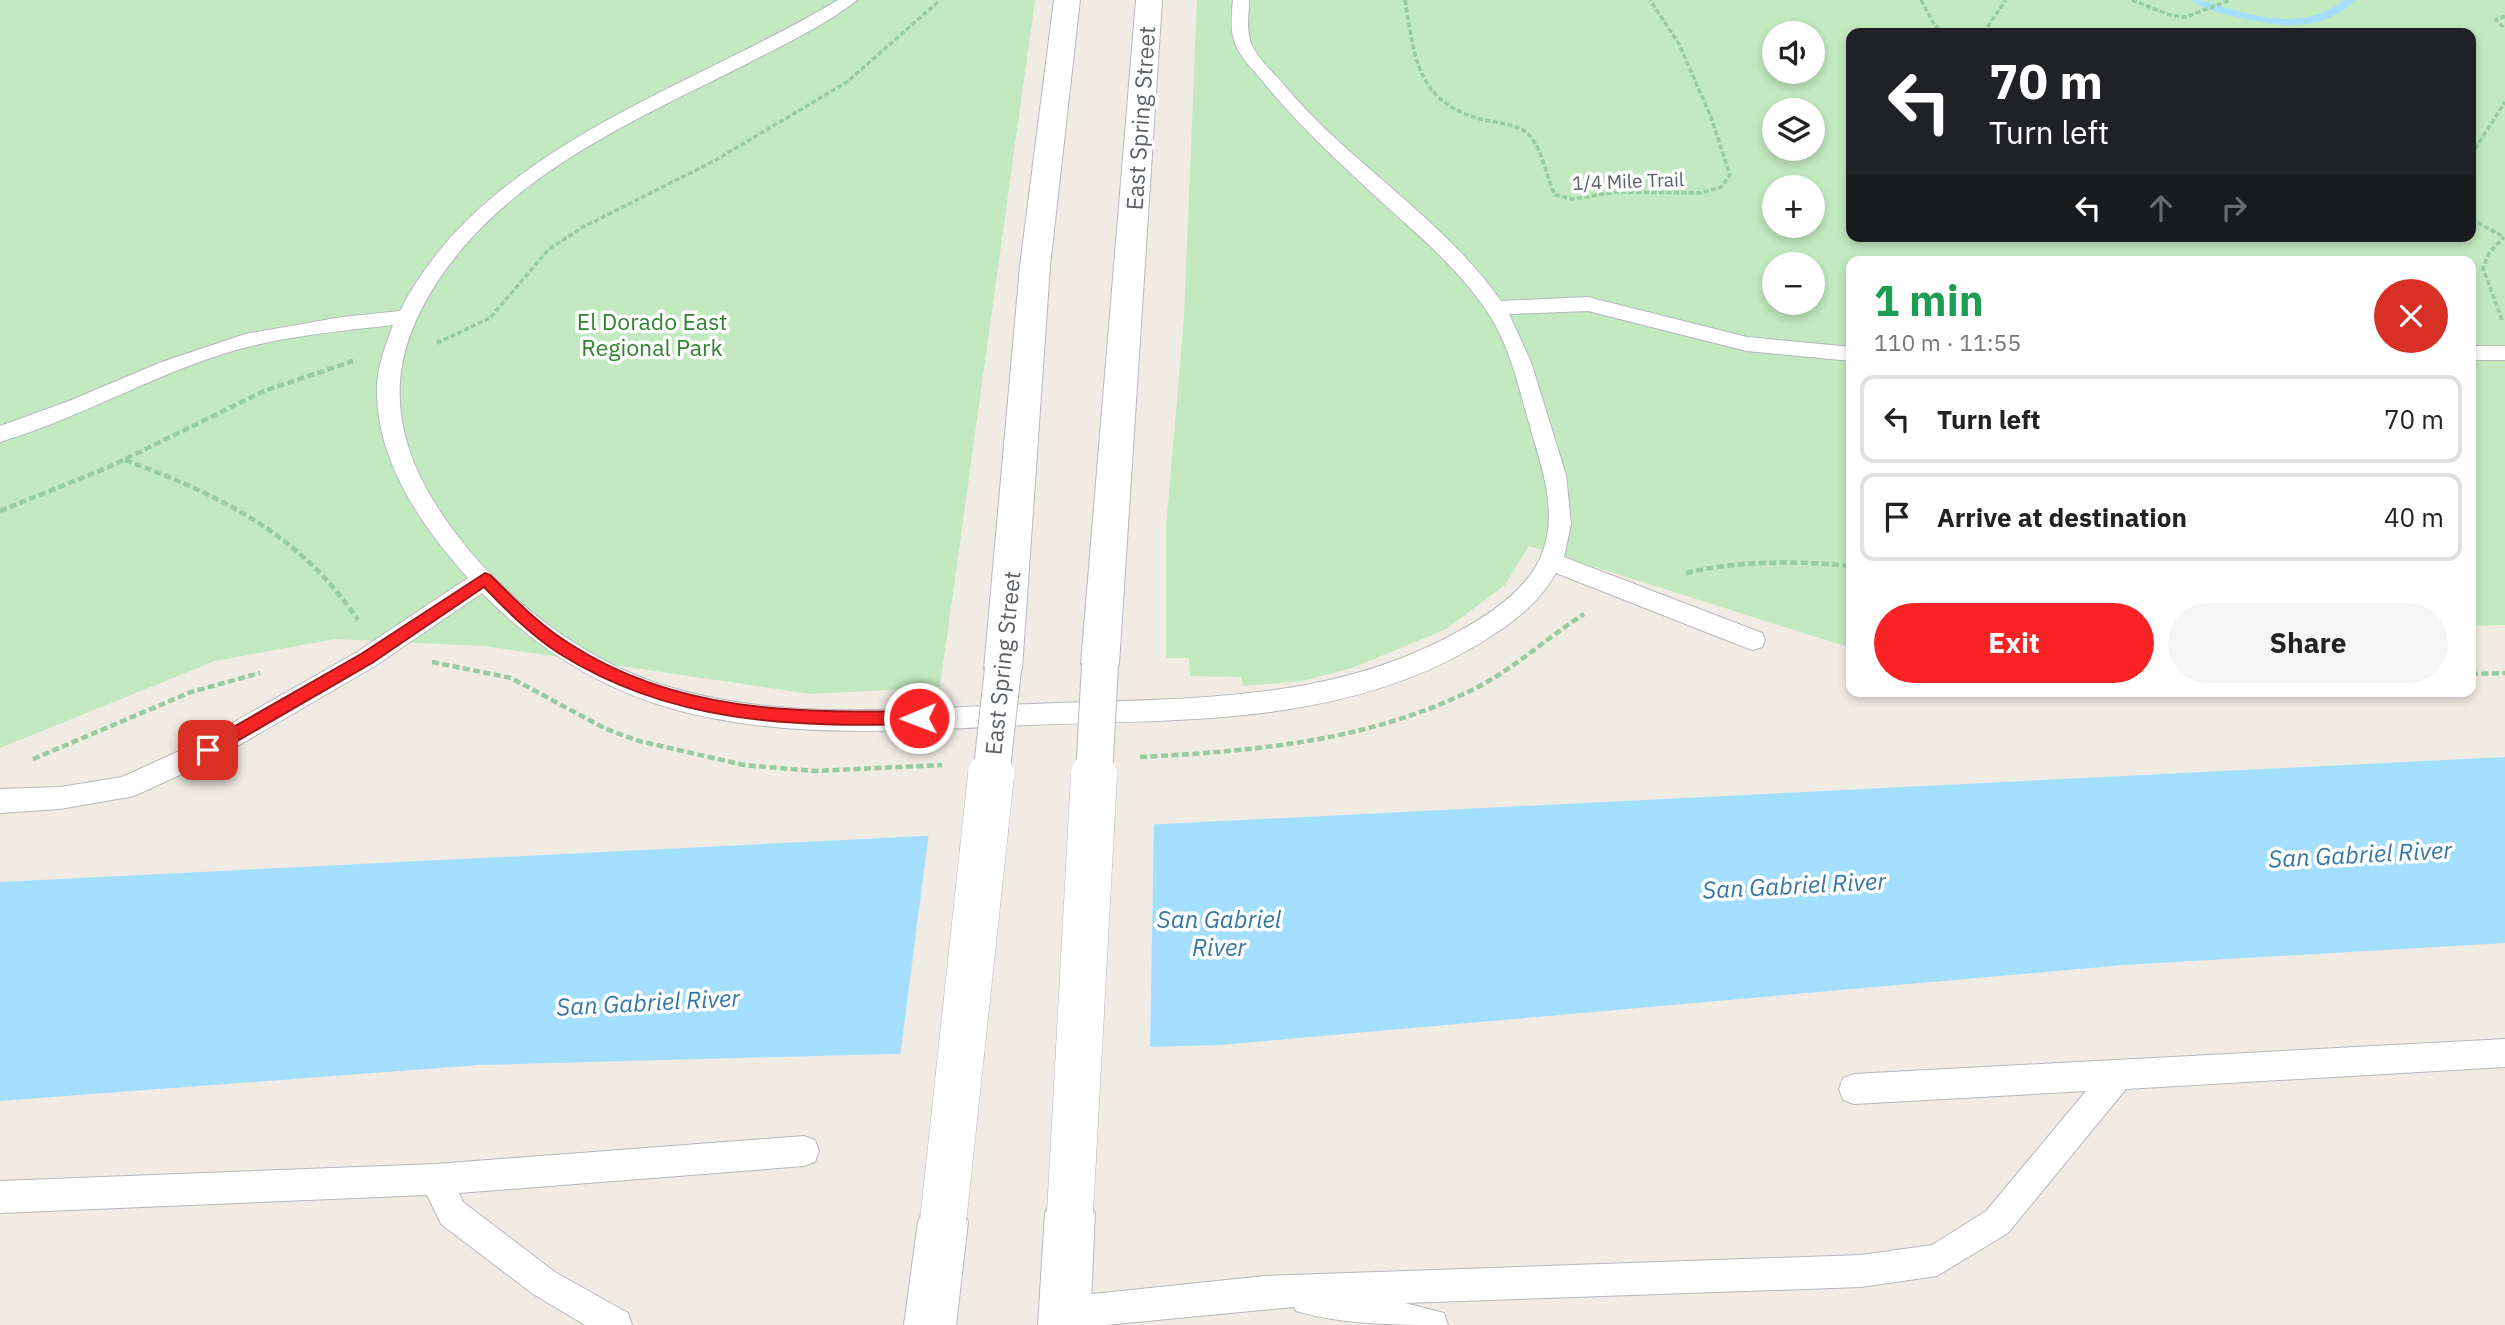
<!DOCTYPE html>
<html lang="en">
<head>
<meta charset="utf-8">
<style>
  :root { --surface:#fff; --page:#f6f6f6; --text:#222; --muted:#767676; --line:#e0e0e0; --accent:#f72325 }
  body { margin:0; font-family:"IBM Plex Sans",sans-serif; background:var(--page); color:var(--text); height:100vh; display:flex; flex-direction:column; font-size:26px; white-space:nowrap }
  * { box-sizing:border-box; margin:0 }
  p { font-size:23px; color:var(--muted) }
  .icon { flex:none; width:38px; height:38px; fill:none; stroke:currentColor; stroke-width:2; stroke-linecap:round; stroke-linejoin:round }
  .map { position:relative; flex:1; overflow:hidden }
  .details { position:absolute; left:1846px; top:256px; width:630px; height:441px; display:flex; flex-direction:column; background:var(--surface); border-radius:14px; box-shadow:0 4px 10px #0003 }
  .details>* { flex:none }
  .top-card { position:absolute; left:1846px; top:28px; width:630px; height:214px; border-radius:14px; box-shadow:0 4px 10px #0003; background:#202124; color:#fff; overflow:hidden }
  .tools { position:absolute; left:1762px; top:21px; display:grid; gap:14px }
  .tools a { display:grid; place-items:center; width:63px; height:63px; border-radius:50%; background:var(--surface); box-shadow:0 4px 10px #0003; font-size:35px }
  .pin { position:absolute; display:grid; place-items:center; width:60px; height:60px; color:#fff; margin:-30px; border-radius:14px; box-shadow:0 4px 10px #0006 }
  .me { position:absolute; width:77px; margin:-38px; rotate:269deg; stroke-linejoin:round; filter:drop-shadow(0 0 5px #0008) }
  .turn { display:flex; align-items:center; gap:24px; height:147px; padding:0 28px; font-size:32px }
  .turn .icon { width:91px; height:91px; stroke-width:2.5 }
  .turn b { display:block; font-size:49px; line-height:60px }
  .lanes { display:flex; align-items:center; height:66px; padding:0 28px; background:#0003; justify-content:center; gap:35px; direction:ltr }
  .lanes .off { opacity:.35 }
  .round { display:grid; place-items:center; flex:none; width:74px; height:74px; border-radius:37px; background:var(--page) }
  .summary { display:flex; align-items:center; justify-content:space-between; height:119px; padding:0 28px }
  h1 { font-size:42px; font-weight:700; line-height:52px; color:#1e9e55 }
  .action { display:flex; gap:14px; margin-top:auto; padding:14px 28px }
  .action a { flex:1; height:80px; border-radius:42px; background:var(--accent); color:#fff; font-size:28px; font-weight:700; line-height:80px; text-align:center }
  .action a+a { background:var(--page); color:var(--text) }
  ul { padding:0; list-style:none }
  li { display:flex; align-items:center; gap:21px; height:88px; margin:0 14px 10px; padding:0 14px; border:4px solid var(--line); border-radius:14px }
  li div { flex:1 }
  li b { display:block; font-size:26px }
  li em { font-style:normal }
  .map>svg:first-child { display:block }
  .green { fill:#c2e9bf; fill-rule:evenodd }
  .water { fill:#a5dfff }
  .pier { fill:#f0ece4 }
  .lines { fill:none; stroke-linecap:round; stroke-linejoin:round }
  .stream { fill:#a5dfff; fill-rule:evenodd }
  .lane-casing { stroke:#b5b8bc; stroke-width:2 }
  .secondary-casing { stroke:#b6babf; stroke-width:2 }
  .path-far1 { stroke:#97cba1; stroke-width:3.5; stroke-dasharray:5 2.5; stroke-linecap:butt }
  .path { stroke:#97cba1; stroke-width:4.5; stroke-dasharray:7 3.5; stroke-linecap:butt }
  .lane { fill:#fff; fill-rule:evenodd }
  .secondary { fill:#fff; fill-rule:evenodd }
  .secondary-bridge-far1-casing { stroke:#b6babf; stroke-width:38; stroke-linecap:butt }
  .secondary-bridge-casing { stroke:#b6babf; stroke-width:47; stroke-linecap:butt }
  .secondary-bridge-far1 { stroke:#fff; stroke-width:36 }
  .secondary-bridge { stroke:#fff; stroke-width:46 }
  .route { fill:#f72325; stroke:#a11718; stroke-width:2 }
  .labels { text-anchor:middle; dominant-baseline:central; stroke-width:7; stroke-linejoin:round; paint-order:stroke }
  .far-street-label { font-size:19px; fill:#5c6166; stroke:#fff }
  .street-label { font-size:23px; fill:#5c6166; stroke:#fff }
  .park-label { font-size:23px; fill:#30842e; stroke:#fff }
  .water-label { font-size:24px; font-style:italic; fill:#3476a7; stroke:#fff }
</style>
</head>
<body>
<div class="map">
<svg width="2505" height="1325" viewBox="0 0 2505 1325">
  <rect width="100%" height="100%" fill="#f0ece4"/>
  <!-- green -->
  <g class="green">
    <polygon points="0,0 1035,0 940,687 811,694 484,646 335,639 215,661 0,748"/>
    <path d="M1197,0H2505V625L2471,626V261H1852L1851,648L1529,546L1505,585L1446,629L1355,667L1303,681L1243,686L1241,677L1190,676L1189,658H1166V528L1184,317ZM1774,33H1813V72H1774ZM1852,33H2471V236H1852ZM1774,110H1813V149H1774ZM1774,187H1813V226H1774ZM1774,264H1813V303H1774Z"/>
  </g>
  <!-- water -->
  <polygon class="water" points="2505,757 2505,943 2124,965 1220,1045 480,1065 0,1101 0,882"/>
  <!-- pier -->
  <polygon class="pier" points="1154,820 1150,1051 900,1057 929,832"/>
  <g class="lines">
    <!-- stream -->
    <path class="stream" d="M2191,0C2206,0 2218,6 2233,10C2270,21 2313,26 2344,0H2355C2325,33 2276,27 2237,17C2222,14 2203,9 2191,0Z"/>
    <defs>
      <g id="lane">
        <path d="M838,0H857C827,24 789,42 754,60C647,115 524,165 449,265C396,337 382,405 425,486C470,570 561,649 651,681C772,724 908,708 1033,704C1178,698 1328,705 1459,631C1492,613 1530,588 1543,551C1557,513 1543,470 1532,434C1520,393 1511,346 1486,310C1459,270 1421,237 1385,205C1343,166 1301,128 1264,83C1254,70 1238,56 1234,40C1230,27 1232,12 1233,0H1249C1249,14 1246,30 1251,43C1257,58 1273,72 1284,85C1349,163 1442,217 1501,301L1588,297L1747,337L1852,347V361L1747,351L1588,311L1509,314L1531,362L1566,475L1571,524L1564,557L1762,633L1765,640L1762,647L1753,650L1744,647L1556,573C1536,608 1504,629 1470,649C1336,726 1180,719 1030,725C911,730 789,741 673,709C599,688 536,648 482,593L375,666L217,758L134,796L60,809L0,813V789L60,787L122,777L199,742L357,652L468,578C423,528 378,464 377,393C376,370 385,347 393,325C347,330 300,335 255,345C167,366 87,416 0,442V426L69,401L159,363L245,334L342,317L400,311C483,147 690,89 838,0Z"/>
        <rect x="2471" y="346" width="34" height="14"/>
        <path d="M2505,1039V1067L2126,1089L2008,1233L1937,1276L1861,1287L1405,1303L1444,1313L1448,1325C1398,1325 1343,1325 1296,1311L1294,1307L1105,1325H1054L1048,1313L1052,1301L1064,1297L1265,1276L1861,1255L1932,1245L1986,1211L2086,1091L1854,1104L1843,1100L1839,1089L1843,1078L1854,1074Z"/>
        <polygon points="804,1136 815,1140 819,1151 815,1162 804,1166 459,1193 463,1202 555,1272 628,1313 632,1325 585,1325 533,1294 441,1224 427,1195 0,1213 0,1181 436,1164"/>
      </g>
      <g id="secondary">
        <polygon points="1054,0 1080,0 1050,266 1022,669 1017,680 1003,685 989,680 984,669 1020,266"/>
        <polygon points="1136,0 1162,0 1119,664 1114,675 1100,680 1086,675 1081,664"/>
        <polygon points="1070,1188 1087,1196 1095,1213 1090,1325 1038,1325 1045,1213 1053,1196"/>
        <polygon points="943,1197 961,1204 968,1222 956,1325 904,1325 918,1222 925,1204"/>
      </g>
    </defs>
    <!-- lane casing -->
    <use href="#lane" class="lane-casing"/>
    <!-- secondary casing -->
    <use href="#secondary" class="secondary-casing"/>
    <!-- path-far1 -->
    <g class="path-far1">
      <path d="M1405,0C1415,60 1417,103 1484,120C1500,124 1518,123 1530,136C1543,151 1546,177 1555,195L1573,199L1617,192L1701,193L1721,187L1730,175L1711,117L1679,44L1650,0"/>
      <polyline points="1921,0 1935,26 1947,33"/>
      <polyline points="2132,0 2170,15 2186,17 2230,0"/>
      <polyline points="2505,16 2496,20 2505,29"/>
      <polyline points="1983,33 2006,0"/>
      <polyline points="2471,155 2505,102"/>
      <polyline points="2471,219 2504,237"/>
      <polyline points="2502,320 2483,268 2489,253 2504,237"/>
      <polyline points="437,343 490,318 549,249 583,227 714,161 847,82 940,0"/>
    </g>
    <!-- path -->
    <g class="path">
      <polyline points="437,343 440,341"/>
      <path d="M125,460C220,495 300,534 358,620"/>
      <polyline points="0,511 109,467 264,391 353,361"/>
      <path d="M1686,573C1741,560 1796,561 1852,566"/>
      <polyline points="432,662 511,678 606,729 639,741 744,765 815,771 942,765"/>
      <polyline points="2471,674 2505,673"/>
      <path d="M1140,757C1257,751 1372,741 1478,687C1516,667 1548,637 1584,614"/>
      <polyline points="33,759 191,692 260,673"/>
    </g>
    <!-- lane -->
    <use href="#lane" class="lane"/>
    <!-- secondary -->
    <use href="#secondary" class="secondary"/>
    <defs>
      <g id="secondary-bridge-far1">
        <polyline points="991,777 1003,669"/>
        <polyline points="1094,777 1100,664"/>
      </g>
      <g id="secondary-bridge">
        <polyline points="1070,1213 1094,775"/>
        <polyline points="943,1222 991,775"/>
      </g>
    </defs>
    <!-- secondary-bridge-far1 casing -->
    <use href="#secondary-bridge-far1" class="secondary-bridge-far1-casing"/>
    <!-- secondary-bridge casing -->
    <use href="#secondary-bridge" class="secondary-bridge-casing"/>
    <!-- secondary-bridge-far1 -->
    <use href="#secondary-bridge-far1" class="secondary-bridge-far1"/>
    <!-- secondary-bridge -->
    <use href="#secondary-bridge" class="secondary-bridge"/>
  </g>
  <!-- route -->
  <path class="route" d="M485,573L490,575C515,599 540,626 570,644C677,713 797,713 919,711L925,713L928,718L925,722L919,724C791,727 672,724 560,654C532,636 507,611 484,587L372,663L213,755H202L199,750L202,745L361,654Z"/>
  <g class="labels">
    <!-- far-street labels -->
    <g class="far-street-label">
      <text transform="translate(1628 181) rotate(-2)">1/4 Mile Trail</text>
    </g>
    <!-- street labels -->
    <g class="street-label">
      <text transform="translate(1140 118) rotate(-86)">East Spring Street</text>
      <text transform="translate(1002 663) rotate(-84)">East Spring Street</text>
    </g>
    <!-- park labels -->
    <g class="park-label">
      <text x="652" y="321">El Dorado East<tspan x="652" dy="26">Regional Park</tspan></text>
    </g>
    <!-- water labels -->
    <g class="water-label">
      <text transform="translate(2360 854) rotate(-3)">San Gabriel River</text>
      <text transform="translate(1794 885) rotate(-3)">San Gabriel River</text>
      <text x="1219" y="919">San Gabriel<tspan x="1219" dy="28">River</tspan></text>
      <text transform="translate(648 1002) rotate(-3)">San Gabriel River</text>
    </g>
  </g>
</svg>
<div class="tools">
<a><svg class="icon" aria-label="sound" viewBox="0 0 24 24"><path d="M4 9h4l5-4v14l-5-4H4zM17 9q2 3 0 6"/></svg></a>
<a><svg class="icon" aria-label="layers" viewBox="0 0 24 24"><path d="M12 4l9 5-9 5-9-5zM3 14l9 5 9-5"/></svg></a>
<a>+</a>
<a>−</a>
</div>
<div class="pin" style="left:208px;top:750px;background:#d93025"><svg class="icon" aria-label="arrive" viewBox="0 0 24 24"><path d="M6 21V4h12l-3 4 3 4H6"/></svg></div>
<svg class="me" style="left:919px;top:718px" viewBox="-20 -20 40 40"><circle r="17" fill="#f72325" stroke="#fff" stroke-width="3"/><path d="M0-11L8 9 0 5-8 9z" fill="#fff"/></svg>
<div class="top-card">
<div class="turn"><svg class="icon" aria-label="left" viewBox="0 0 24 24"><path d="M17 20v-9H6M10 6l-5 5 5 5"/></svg><div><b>70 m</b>Turn left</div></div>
<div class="lanes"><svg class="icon" aria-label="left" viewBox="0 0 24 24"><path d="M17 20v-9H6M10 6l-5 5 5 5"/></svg><svg class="icon off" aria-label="ahead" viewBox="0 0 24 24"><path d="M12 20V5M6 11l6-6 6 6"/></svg><svg class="icon off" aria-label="right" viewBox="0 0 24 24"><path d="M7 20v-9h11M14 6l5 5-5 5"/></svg></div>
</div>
<section class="details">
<div class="summary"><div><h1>1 min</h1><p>110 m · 11:55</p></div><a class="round" style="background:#d93025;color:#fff"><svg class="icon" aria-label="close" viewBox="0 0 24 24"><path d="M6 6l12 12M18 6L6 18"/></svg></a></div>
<ul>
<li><svg class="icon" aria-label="left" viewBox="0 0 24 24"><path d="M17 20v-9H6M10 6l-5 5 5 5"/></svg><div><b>Turn left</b></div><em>70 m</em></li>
<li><svg class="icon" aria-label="arrive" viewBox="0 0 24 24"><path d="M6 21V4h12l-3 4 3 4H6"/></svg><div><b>Arrive at destination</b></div><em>40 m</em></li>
</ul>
<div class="action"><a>Exit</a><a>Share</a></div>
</section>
</div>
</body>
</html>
